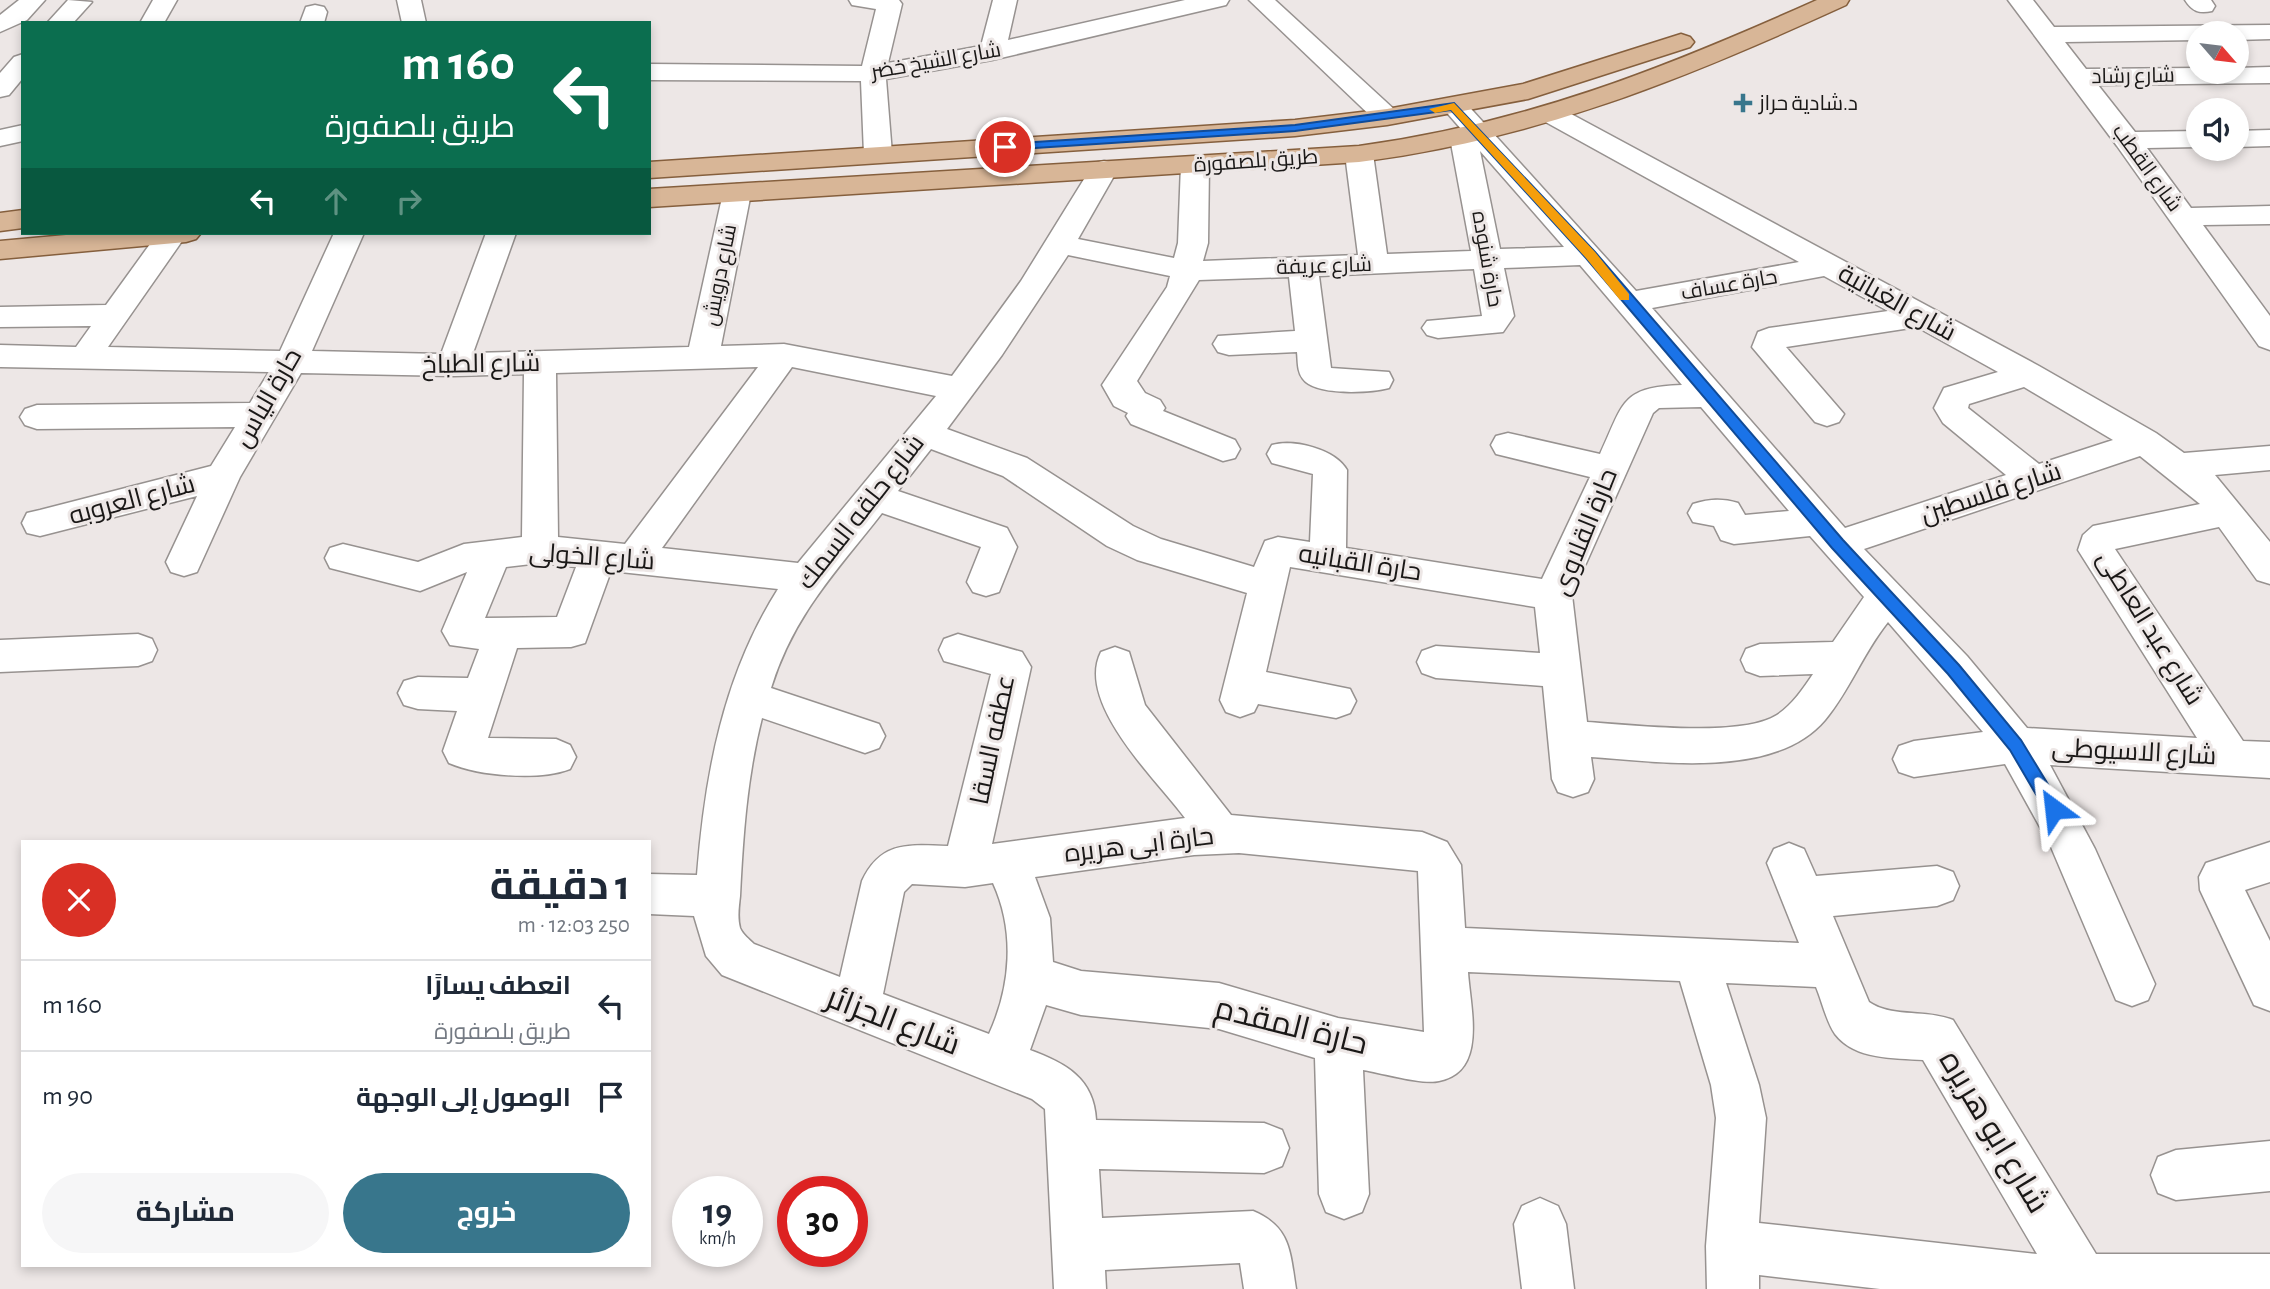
<!DOCTYPE html>
<html lang="ar">
<head>
<meta charset="utf-8">
<style>
  :root { --surface:#fff; --page:#f6f6f7; --text:#1f2937; --muted:#747a83; --line:#e0e1e3; --accent:#38768c }
  body { margin:0; font-family:"Alegreya Sans",Cairo,sans-serif; background:var(--page); color:var(--text); direction:rtl; height:100vh; display:flex; flex-direction:column; font-size:26px; white-space:nowrap }
  * { box-sizing:border-box; margin:0 }
  p { font-size:23px; color:var(--muted) }
  .icon { flex:none; width:38px; height:38px; fill:none; stroke:currentColor; stroke-width:2; stroke-linecap:round; stroke-linejoin:round }
  .map { position:relative; flex:1; overflow:hidden; direction:ltr }
  .details { position:absolute; left:21px; top:840px; width:630px; height:427px; display:flex; flex-direction:column; background:var(--surface); border-radius:0px; box-shadow:0 4px 10px #0003; direction:rtl }
  .details>* { flex:none }
  .guide { position:absolute; left:21px; top:21px; width:630px; height:214px; border-radius:0px; box-shadow:0 4px 10px #0003; direction:rtl; background:#0b6e4f; color:#fff; overflow:hidden }
  .needle { width:46px; rotate:118deg }
  .tools { position:absolute; left:2186px; top:21px; display:grid; gap:14px }
  .tools a { display:grid; place-items:center; width:63px; height:63px; border-radius:50%; background:var(--surface); box-shadow:0 4px 10px #0003; font-size:35px }
  .speed { position:absolute; left:672px; top:1176px; display:flex; gap:14px; font-size:35px; font-weight:700; text-align:center }
  .speed>* { display:grid; place-content:center; width:91px; height:91px; border-radius:50%; background:var(--surface); box-shadow:0 4px 10px #0003; line-height:1 }
  .speed small { font-size:18px; font-weight:400 }
  .speed .limit { border:10px solid #d22; background:#fff; color:#111 }
  .pin { position:absolute; display:grid; place-items:center; width:60px; height:60px; color:#fff; margin:-30px; border:4px solid #fff; border-radius:50%; box-shadow:0 2px 7px #0007 }
  .me { position:absolute; width:77px; margin:-38px; rotate:330deg; stroke-linejoin:round; filter:drop-shadow(0 0 5px #0008) }
  .turn { display:flex; align-items:center; gap:24px; height:147px; padding:0 21px; font-size:32px }
  .turn .icon { width:91px; height:91px; stroke-width:2.5 }
  .turn b { display:block; font-size:49px; line-height:60px }
  .lanes { display:flex; align-items:center; height:66px; padding:0 21px; background:#0003; justify-content:center; gap:35px; direction:ltr }
  .lanes .off { opacity:.35 }
  .round { display:grid; place-items:center; flex:none; width:74px; height:74px; border-radius:37px; background:var(--page) }
  .headline { display:flex; align-items:center; justify-content:space-between; height:119px; padding:0 21px }
  h1 { font-size:42px; font-weight:700; line-height:52px }
  .primary-button { display:flex; gap:14px; margin-top:auto; padding:14px 21px }
  .primary-button a { flex:1; height:80px; border-radius:42px; background:var(--accent); color:#fff; font-size:28px; font-weight:700; line-height:80px; text-align:center }
  .primary-button a+a { background:var(--page); color:var(--text) }
  ul { padding:0; list-style:none }
  li { display:flex; align-items:center; gap:21px; height:91px; padding:0 21px; border-top:2px solid var(--line) }
  li div { flex:1 }
  li b { display:block; font-size:26px }
  li em { font-style:normal }
  .map>svg:first-child { display:block }
  .lines { fill:none; stroke-linecap:round; stroke-linejoin:round }
  .minor-casing { stroke:#979290; stroke-width:3 }
  .primary-casing { stroke:#855f3d; stroke-width:3 }
  .minor { fill:#fff; fill-rule:evenodd }
  .primary { fill:#d8b697; fill-rule:evenodd }
  .route { fill:#1a73e8; stroke:#114b97; stroke-width:2 }
  .slow { fill:#f59e0b }
  .poi-dot { fill:#38768c; stroke:#ede7e6; stroke-width:2.5 }
  .labels { text-anchor:middle; dominant-baseline:central; stroke-width:6; stroke-linejoin:round; paint-order:stroke }
  .far-street-label { font-size:21px; fill:#1a1817; stroke:#ede7e6 }
  .far-poi-label { font-size:21px; fill:#1a1817; stroke:#ede7e6; text-anchor:start }
  .street-label { font-size:26px; fill:#1a1817; stroke:#ede7e6 }
  .near-street-label { font-size:32px; fill:#1a1817; stroke:#ede7e6 }
</style>
</head>
<body>
<div class="map">
<svg width="2270" height="1289" viewBox="0 0 2270 1289">
  <rect width="100%" height="100%" fill="#ede7e6"/>
  <g class="lines">
    <defs>
      <g id="minor">
        <polygon points="19,0 45,0 27,20 0,32 0,15"/>
        <polygon points="68,0 92,2 73,23 47,23"/>
        <polygon points="153,0 177,0 164,23 140,23"/>
        <polygon points="397,0 421,0 426,23 402,23"/>
        <polygon points="849,0 899,0 902,4 888,63 981,46 993,0 1017,0 1008,40 1185,0 1229,0 1226,5 992,60 886,79 892,154 888,160 868,160 864,154 861,81 649,80 649,64 862,66 876,9 852,5"/>
        <polygon points="1249,0 1275,0 1396,111 1400,117 1396,123 1378,123"/>
        <polygon points="2008,0 2033,0 2054,27 2270,25 2270,39 2236,40 2236,33 2198,33 2198,40 2065,42 2086,69 2198,68 2198,72 2236,72 2236,68 2270,67 2270,83 2098,85 2135,132 2198,131 2198,147 2147,148 2191,208 2270,206 2270,224 2203,225 2270,316 2270,350 2259,346 2117,146"/>
        <path d="M2185,0H2211L2215,6L2212,11C2199,14 2192,11 2185,0Z"/>
        <polygon points="315,5 324,7 327,12 324,23 300,23 306,7"/>
        <polygon points="23,54 23,78 9,95 0,97 0,73 14,57"/>
        <path d="M1454,98L1463,100L1636,291L1799,262L1542,120L1538,114L1542,108H1560L2039,366L2156,433L2184,453L2270,446V470L2215,475L2270,542V584L2257,580L2219,527L2115,549L2243,741L2270,742V778L2050,765L2095,849L2155,984L2148,1000L2132,1006L2116,1000L2051,847L2005,764L1914,777L1899,772L1893,759L1899,746L1914,741L1983,732L1888,622C1863,653 1850,690 1825,720C1775,779 1661,762 1591,757L1594,779L1588,792L1573,797L1558,792L1552,779L1543,686L1436,678L1422,673L1417,662L1422,651L1436,646L1540,653L1535,607L1290,567L1266,672L1350,689L1356,701L1350,713L1336,718L1258,704L1254,712L1240,717L1226,712L1220,700L1247,593L1137,560L1107,546L1003,476L931,449L898,491L1007,528L1017,547L999,592L986,596L973,592L967,582L981,547L882,513C836,572 794,614 771,688L879,724L885,736L879,748L865,753L762,718C747,777 743,836 740,896C739,906 737,917 740,928C743,935 749,939 754,944L840,977L862,881C881,840 910,845 948,846L991,674L944,661L939,650L944,639L958,634L1022,652L1031,667L992,844L1185,818C1157,780 1075,703 1101,652L1115,647L1129,652L1145,705L1231,815L1422,832L1447,842L1461,865L1465,928L1799,943L1767,863L1774,849L1789,843L1804,849L1816,876L1937,866L1953,872L1959,886L1953,900L1937,906L1833,916L1869,1002C1892,1018 1926,1009 1953,1020L2096,1254H2270V1289H1880L1759,1275V1289H1707L1706,1246L1716,1118L1711,1085L1680,981L1468,972C1470,1007 1488,1072 1439,1081C1422,1085 1382,1073 1363,1070L1369,1194L1362,1212L1344,1219L1326,1212L1319,1194L1315,1058L1219,1029L1081,1015L1046,1005L1030,1050C1065,1063 1094,1078 1096,1120L1264,1123L1282,1130L1289,1148L1282,1166L1264,1173L1099,1169L1102,1218L1253,1211C1291,1227 1290,1252 1296,1289H1244L1240,1263L1105,1270L1106,1289H1054L1045,1109L1032,1099L722,975L706,956L694,916L649,914V874L697,875C705,774 723,676 778,589L611,571L585,643L571,647L517,648L488,738L556,739L570,745L576,757L570,769C539,781 479,776 449,763L443,751L457,711L418,709L404,705L398,693L404,681L418,677L468,678L479,649L450,645L442,631L467,572L420,591L330,568L325,558L330,548L343,544L418,562L464,544L522,537L524,374L453,376L301,373L240,477L197,572L184,576L171,572L166,562L197,496L40,536L27,533L22,523L27,513L40,510L211,466L235,427L37,429L25,425L20,417L25,409L37,405L250,403L269,372L0,367V345L76,347L91,326L0,327V307L106,305L158,233L187,234L108,347L280,351L334,233H364L312,351L441,354L486,233H516L473,353L689,347L723,193L727,187L737,184L747,187L751,193L721,346L784,344L952,376L1021,281L1094,163L1104,161L1114,163L1118,169L1078,239L1174,258L1178,243L1181,165L1185,159H1205L1209,165L1208,243L1203,261L1358,255L1345,154L1349,148H1369L1373,154L1387,254L1471,251L1450,138L1454,132L1462,130L1441,106L1445,100ZM1480,151L1564,247L1500,249ZM1068,255L1170,276L1167,287L1102,385L1114,406L1128,413L1126,416L1131,424L1223,461L1235,458L1240,449L1235,440L1163,411L1165,408L1160,400L1145,393L1137,381L1199,280L1289,277L1295,331L1218,336L1213,344L1218,352L1229,355L1297,352C1298,361 1297,372 1303,379C1315,396 1370,393 1389,388L1393,380L1389,372L1331,368L1319,276L1474,269L1482,316L1427,321L1422,328L1427,335L1438,338L1503,332L1514,316L1504,268L1580,265L1682,385C1620,387 1624,403 1600,454L1508,433L1496,436L1491,445L1496,454L1590,477L1542,579L1346,548L1347,470C1335,449 1294,439 1272,445L1267,454L1272,463L1313,474L1310,542L1278,537L1265,541L1254,567L1161,539L1133,526L1027,458L947,429L1002,355ZM1824,276L1888,311L1769,328L1758,332L1752,347L1815,422L1827,426L1839,422L1844,414L1786,347L1917,327L1998,372L1944,388L1934,408L1943,423L2006,475L1845,528L1652,308ZM758,367L625,544L558,537L556,373ZM792,367L936,396L798,563L662,548ZM2024,387L2113,440L2039,464L1968,408L1969,404ZM1701,407L1789,511L1745,515L1738,503C1722,498 1709,499 1693,504L1688,513L1693,522L1714,526L1721,540L1734,544L1810,536L1864,597L1833,642L1760,644L1746,649L1741,660L1746,671L1760,676L1813,674C1803,689 1792,705 1777,715C1741,738 1631,725 1587,722L1572,595L1653,413L1659,408ZM2140,456L2200,504L2093,526L2083,535L2078,550L2197,738L2027,728L1967,656L1864,549ZM540,563L576,567L557,617L485,618L506,567ZM1239,853L1418,871L1424,1032L1338,1018L1219,983L1081,971L1053,962L1050,918L1035,877L1194,855ZM993,883C1015,931 1011,986 989,1034L883,994L904,892L912,884L965,887ZM1726,983L1816,987C1822,1001 1826,1021 1835,1034C1855,1060 1894,1058 1923,1060L2037,1254L1759,1223L1766,1118L1759,1085Z"/>
        <polygon points="23,125 23,141 0,146 0,130"/>
        <polygon points="2270,130 2270,146 2236,147 2236,131"/>
        <polygon points="138,634 152,639 157,650 152,661 138,666 0,672 0,640"/>
        <polygon points="2270,842 2270,882 2245,890 2270,941 2270,1011 2254,1005 2200,890 2199,877 2206,863"/>
        <polygon points="2270,1141 2270,1191 2176,1200 2158,1193 2151,1175 2158,1157 2176,1150"/>
        <polygon points="1540,1198 1558,1206 1566,1224 1574,1289 1522,1289 1514,1224 1522,1206"/>
      </g>
      <g id="primary">
        <path d="M1817,0H1849L1846,5C1684,79 1537,139 1359,162L649,207V189L1359,146C1527,123 1663,69 1817,0Z"/>
        <polygon points="1681,34 1690,37 1694,42 1690,47 1528,99 1387,125 1295,136 649,178 649,162 1295,120 1387,109 1523,84"/>
        <polygon points="23,210 23,228 0,231 0,213"/>
        <polygon points="88,233 201,233 196,239 186,242 0,259 0,241"/>
      </g>
    </defs>
    <!-- minor casing -->
    <use href="#minor" class="minor-casing"/>
    <!-- primary casing -->
    <use href="#primary" class="primary-casing"/>
    <!-- minor -->
    <use href="#minor" class="minor"/>
    <!-- primary -->
    <use href="#primary" class="primary"/>
  </g>
  <!-- route -->
  <polygon class="route" points="1454,103 1595,252 1843,540 1959,665 2021,740 2060,804 2063,809 2060,815 2048,815 2010,750 1948,674 1832,548 1586,258 1451,110 1295,131 1005,150 999,147 1005,144 1295,125"/>
  <!-- slow -->
  <polygon class="slow" points="1454,103 1595,252 1629,294 1629,300 1620,300 1586,258 1451,110 1435,113 1429,109"/>
  <!-- markers -->
  <path class="poi-dot" d="M1739.5 92.5h7v7h7v7h-7v7h-7v-7h-7v-7h7z"/>
  <g class="labels">
    <!-- far-street labels -->
    <g class="far-street-label">
      <text transform="translate(936 61) rotate(-10)">شارع الشيخ خضر</text>
      <text transform="translate(2133 76) rotate(-1)">شارع رشاد</text>
      <text transform="translate(1256 161) rotate(-4)">طريق بلصفورة</text>
      <text transform="translate(2147 168) rotate(54)">شارع القطب</text>
      <text transform="translate(1487 259) rotate(80)">حارة شنوده</text>
      <text transform="translate(1324 266) rotate(-2)">شارع عريفة</text>
      <text transform="translate(720 275) rotate(-79)">شارع درويش</text>
      <text transform="translate(1729 285) rotate(-10)">حارة عساف</text>
    </g>
    <!-- far-poi labels -->
    <g class="far-poi-label">
      <text x="1759" y="103">د.شادية حراز</text>
    </g>
    <!-- street labels -->
    <g class="street-label">
      <text transform="translate(1897 303) rotate(29)">شارع الغياتية</text>
      <text transform="translate(481 364) rotate(-1)">شارع الطباخ</text>
      <text transform="translate(268 398) rotate(-60)">حارة الياس</text>
      <text transform="translate(1991 493) rotate(-18)">شارع فلسطين</text>
      <text transform="translate(132 500) rotate(-15)">شارع العروبه</text>
      <text transform="translate(861 512) rotate(-52)">شارع حلقه السمك</text>
      <text transform="translate(1585 532) rotate(-68)">حارة القلاوى</text>
      <text transform="translate(592 557) rotate(4)">شارع الخولى</text>
      <text transform="translate(1360 563) rotate(9)">حارة القبانيه</text>
      <text transform="translate(2150 628) rotate(58)">شارع عبد العاطى</text>
      <text transform="translate(993 740) rotate(-78)">عطفه السقا</text>
      <text transform="translate(2134 752) rotate(3)">شارع الاسيوطى</text>
      <text transform="translate(1139 845) rotate(-7)">حارة ابى هريره</text>
    </g>
    <!-- near-street labels -->
    <g class="near-street-label">
      <text transform="translate(893 1021) rotate(21)">شارع الجزائر</text>
      <text transform="translate(1291 1026) rotate(14)">حارة المقدم</text>
      <text transform="translate(1994 1132) rotate(59)">شارع ابو هريره</text>
    </g>
  </g>
</svg>
<div class="tools">
<a><svg class="needle" viewBox="-14 -14 28 28"><path d="M0-13l5 13h-10z" fill="#e53935"/><path d="M0 13l5-13h-10z" fill="#747a83"/></svg></a>
<a><svg class="icon" aria-label="sound" viewBox="0 0 24 24"><path d="M4 9h4l5-4v14l-5-4H4zM17 9q2 3 0 6"/></svg></a>
</div>
<div class="speed"><div>19<small>km/h</small></div><div class="limit">30</div></div>
<div class="pin" style="left:1005px;top:147px;background:#d93025"><svg class="icon" aria-label="arrive" viewBox="0 0 24 24"><path d="M6 21V4h12l-3 4 3 4H6"/></svg></div>
<svg class="me" style="left:2054px;top:809px" viewBox="-20 -20 40 40"><path d="M0-17L14 15 0 8-14 15z" fill="#1a73e8" stroke="#fff" stroke-width="4"/></svg>
<div class="guide">
<div class="turn"><svg class="icon" aria-label="left" viewBox="0 0 24 24"><path d="M17 20v-9H6M10 6l-5 5 5 5"/></svg><div><b>160 m</b>طريق بلصفورة</div></div>
<div class="lanes"><svg class="icon" aria-label="left" viewBox="0 0 24 24"><path d="M17 20v-9H6M10 6l-5 5 5 5"/></svg><svg class="icon off" aria-label="ahead" viewBox="0 0 24 24"><path d="M12 20V5M6 11l6-6 6 6"/></svg><svg class="icon off" aria-label="right" viewBox="0 0 24 24"><path d="M7 20v-9h11M14 6l5 5-5 5"/></svg></div>
</div>
<section class="details">
<div class="headline"><div><h1>1 دقيقة</h1><p>250 m · 12:03</p></div><a class="round" style="background:#d93025;color:#fff"><svg class="icon" aria-label="close" viewBox="0 0 24 24"><path d="M6 6l12 12M18 6L6 18"/></svg></a></div>
<ul>
<li><svg class="icon" aria-label="left" viewBox="0 0 24 24"><path d="M17 20v-9H6M10 6l-5 5 5 5"/></svg><div><b>انعطف يسارًا</b><p>طريق بلصفورة</p></div><em>160 m</em></li>
<li><svg class="icon" aria-label="arrive" viewBox="0 0 24 24"><path d="M6 21V4h12l-3 4 3 4H6"/></svg><div><b>الوصول إلى الوجهة</b></div><em>90 m</em></li>
</ul>
<div class="primary-button"><a>خروج</a><a>مشاركة</a></div>
</section>
</div>
</body>
</html>
